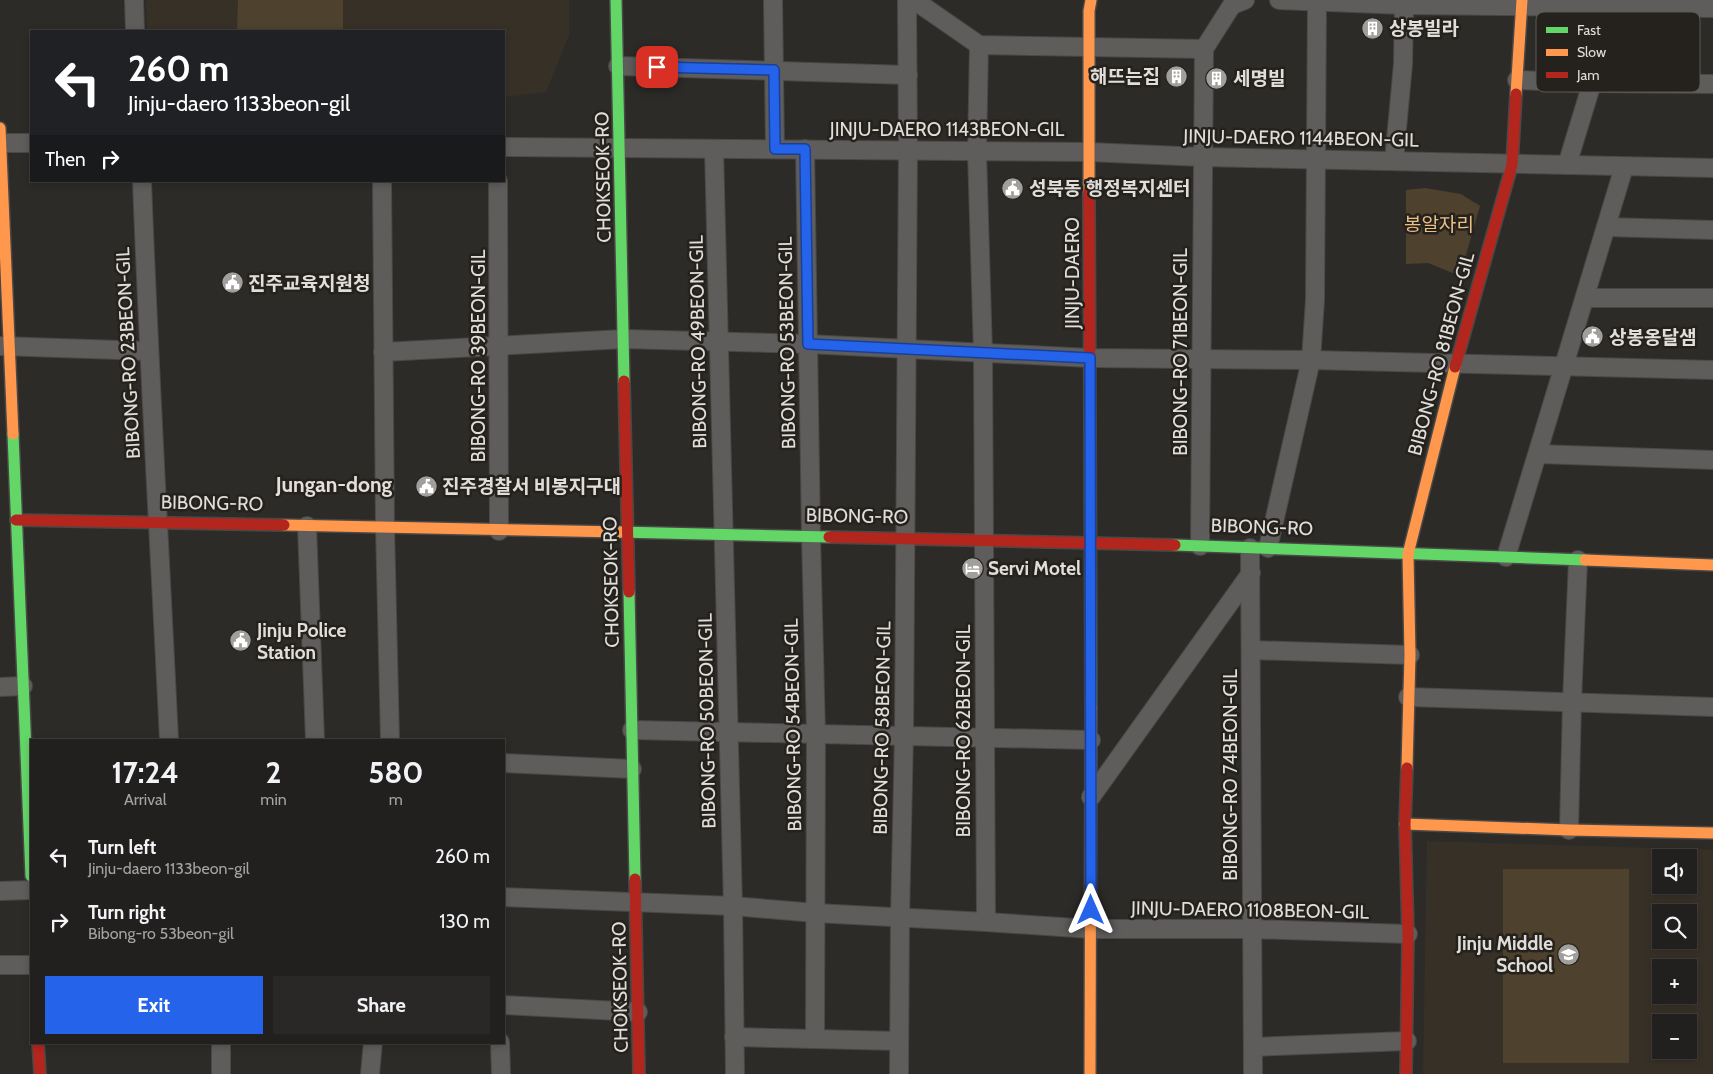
<!DOCTYPE html>
<html lang="en">
<head>
<meta charset="utf-8">
<style>
  :root { --surface:#22201e; --page:#2a2827; --text:#f1f3f6; --muted:#a2a3a4; --line:#3f3e3c; --accent:#2563eb }
  body { margin:0; font-family:Cabin,"Noto Sans KR",sans-serif; background:var(--page); color:var(--text); height:100vh; display:flex; flex-direction:column; font-size:19px; white-space:nowrap }
  * { box-sizing:border-box; margin:0 }
  p { font-size:16px; color:var(--muted) }
  .icon { flex:none; width:28px; height:28px; fill:none; stroke:currentColor; stroke-width:2; stroke-linecap:round; stroke-linejoin:round }
  .map { position:relative; flex:1; overflow:hidden }
  .sheet { position:absolute; left:30px; top:739px; width:475px; height:305px; display:flex; flex-direction:column; background:var(--surface); border-radius:0px; box-shadow:0 2px 8px #0003,0 0 0 1px var(--line) }
  .sheet>* { flex:none }
  .guide { position:absolute; left:30px; top:30px; width:475px; height:152px; border-radius:0px; box-shadow:0 2px 8px #0003,0 0 0 1px var(--line); background:#202124; color:#fff; overflow:hidden }
  .fabs { position:absolute; left:1652px; top:849px; display:grid; gap:10px }
  .fabs a { display:grid; place-items:center; width:45px; height:45px; border-radius:0px; background:var(--surface); box-shadow:0 2px 8px #0003,0 0 0 1px var(--line); font-size:25px }
  .pin { position:absolute; display:grid; place-items:center; width:42px; height:42px; color:#fff; margin:-21px; border-radius:10px; box-shadow:0 2px 8px #0006 }
  .me { position:absolute; width:55px; margin:-28px; rotate:0deg; stroke-linejoin:round; filter:drop-shadow(0 0 4px #0008) }
  .turn { display:flex; align-items:center; gap:18px; height:105px; padding:0 15px; font-size:22px }
  .turn .icon { width:65px; height:65px; stroke-width:2.5 }
  .turn b { display:block; font-size:35px; line-height:42px }
  .then { display:flex; align-items:center; height:48px; padding:0 15px; background:#0003; gap:10px; font-size:19px }
  .eta { display:flex; justify-content:space-evenly; align-items:center; height:85px; text-align:center }
  .eta b { font-size:30px; font-weight:800; line-height:35px }
  .action { display:flex; gap:10px; margin-top:auto; padding:10px 15px }
  .action a { flex:1; height:58px; border-radius:0px; background:var(--accent); color:#fff; font-size:20px; font-weight:800; line-height:58px; text-align:center }
  .action a+a { background:var(--page); color:var(--text) }
  ul { padding:0; list-style:none }
  li { display:flex; align-items:center; gap:15px; height:65px; padding:0 15px }
  li div { flex:1 }
  li b { display:block; font-size:19px }
  li em { font-style:normal }
  .map>svg:first-child { display:block }
  .built { fill:#373027; fill-rule:evenodd }
  .green { fill:#4e412e }
  .lines { fill:none; stroke-linecap:round; stroke-linejoin:round }
  .street-casing { stroke:#494846; stroke-width:20 }
  .fast-casing { stroke:#494846; stroke-width:14 }
  .slow-casing { stroke:#494846; stroke-width:14 }
  .jam-casing { stroke:#494846; stroke-width:14 }
  .street { stroke:#5f5d5b; stroke-width:18 }
  .fast { stroke:#63d668; stroke-width:11 }
  .slow { stroke:#ff974d; stroke-width:11 }
  .jam { stroke:#b3261e; stroke-width:11 }
  .route-casing { stroke:#184099; stroke-width:12 }
  .route { stroke:#2563eb; stroke-width:9 }
  .labels { text-anchor:middle; dominant-baseline:central; stroke-width:5; stroke-linejoin:round; paint-order:stroke }
  .poi-label { font-size:19px; font-weight:bold; fill:#e0deda; stroke:#25211c; text-anchor:start }
  .street-label { font-size:19px; fill:#e0deda; stroke:#25211c }
  .park-label { font-size:19px; fill:#eabf84; stroke:#25211c }
  .quarter-label { font-size:21px; font-weight:bold; fill:#e4dfd8; stroke:#25211c }
  .key { fill:#25211c; stroke:#5d5a55; stroke-width:1 }
  .key-label { font-size:14px; fill:#e0deda }
</style>
</head>
<body>
<div class="map">
<svg width="1713" height="1074" viewBox="0 0 1713 1074">
  <rect width="100%" height="100%" fill="#2d2b28"/>
  <!-- built -->
  <g class="built">
    <polygon points="146,0 569,0 569,35 546,92 504,97 504,31 147,31"/>
    <path d="M1427,841L1713,850V1074H1423ZM1661,858H1689V885H1661ZM1661,912H1689V940H1661ZM1661,968H1689V995H1661ZM1661,1022H1689V1050H1661Z"/>
  </g>
  <!-- green -->
  <g class="green">
    <polygon points="238,0 343,0 343,31 237,31"/>
    <polygon points="1425,188 1461,194 1480,206 1460,276 1428,263 1406,264 1406,190"/>
    <rect x="1503" y="869" width="126" height="194"/>
  </g>
  <g class="lines">
    <defs>
      <g id="street">
        <polyline points="134,0 135,31"/>
        <polyline points="773,0 775,149"/>
        <polyline points="914,0 979,45 1204,49"/>
        <polyline points="1279,0 1404,5 1713,8"/>
        <polyline points="979,45 977,152 983,353 986,922"/>
        <polyline points="618,66 908,75"/>
        <polyline points="1517,80 1592,83 1713,84"/>
        <polyline points="0,143 31,143"/>
        <polyline points="504,147 1089,152 1202,157 1713,168"/>
        <polyline points="714,149 733,906 735,1074"/>
        <polyline points="805,149 811,536 816,734 815,1039"/>
        <polyline points="1394,161 1403,64 1404,5"/>
        <polyline points="1567,165 1592,83 1618,6 1618,0"/>
        <path d="M142,181C149,368 160,554 169,740"/>
        <polyline points="382,181 385,527 390,740"/>
        <polyline points="498,181 499,531"/>
        <polyline points="1606,227 1713,230"/>
        <polyline points="1585,298 1713,298"/>
        <polyline points="0,346 148,351"/>
        <polyline points="383,352 624,339 808,344 1090,358 1311,360 1713,370"/>
        <polyline points="1538,454 1713,460"/>
        <polyline points="307,526 315,740"/>
        <polyline points="1200,546 1204,49 1232,5 1245,0"/>
        <polyline points="1250,548 1253,1074"/>
        <polyline points="1268,548 1311,360 1315,300 1317,0"/>
        <polyline points="1506,557 1624,167"/>
        <polyline points="1251,650 1410,655"/>
        <polyline points="0,687 23,686"/>
        <polyline points="1408,697 1713,707"/>
        <polyline points="632,730 1091,740"/>
        <polyline points="504,763 632,769"/>
        <polyline points="1091,797 1251,573"/>
        <polyline points="1569,830 1572,701 1578,560"/>
        <polyline points="0,891 31,890"/>
        <polyline points="504,897 733,906 816,913 986,922 1091,929 1251,929 1408,934"/>
        <polyline points="0,965 31,965"/>
        <polyline points="504,1005 638,1012"/>
        <polyline points="734,1037 899,1041"/>
        <polyline points="221,1042 221,1074"/>
        <polyline points="500,1042 501,1074"/>
        <polyline points="1253,1047 1407,1041"/>
        <polyline points="370,1074 373,1042"/>
        <polyline points="899,1074 900,918 904,735 908,150 907,0"/>
      </g>
      <g id="fast">
        <polyline points="616,0 624,381"/>
        <polyline points="1090,421 1091,707"/>
        <polyline points="13,434 31,876"/>
        <polyline points="620,532 829,537"/>
        <polyline points="1175,545 1585,560"/>
        <polyline points="629,592 635,879"/>
      </g>
      <g id="slow">
        <polyline points="1516,94 1522,0"/>
        <polyline points="0,128 13,434"/>
        <polyline points="1089,191 1089,11 1091,0"/>
        <polyline points="284,525 620,532"/>
        <polyline points="1585,560 1713,565"/>
        <polyline points="1407,768 1410,655 1408,554 1455,367"/>
        <polyline points="1405,824 1569,830 1713,833"/>
        <polyline points="1090,1074 1091,707"/>
      </g>
      <g id="jam">
        <polyline points="1089,191 1090,421"/>
        <polyline points="1455,367 1512,165 1516,94"/>
        <polyline points="624,381 629,592"/>
        <polyline points="16,520 284,525"/>
        <polyline points="829,537 1175,545"/>
        <polyline points="635,879 639,1074"/>
        <polyline points="38,1042 40,1074"/>
        <polyline points="1406,1074 1408,934 1405,824 1407,768"/>
      </g>
    </defs>
    <!-- street casing -->
    <use href="#street" class="street-casing"/>
    <!-- fast casing -->
    <use href="#fast" class="fast-casing"/>
    <!-- slow casing -->
    <use href="#slow" class="slow-casing"/>
    <!-- jam casing -->
    <use href="#jam" class="jam-casing"/>
    <!-- street -->
    <use href="#street" class="street"/>
    <!-- fast -->
    <use href="#fast" class="fast"/>
    <!-- slow -->
    <use href="#slow" class="slow"/>
    <!-- jam -->
    <use href="#jam" class="jam"/>
  </g>
  <g class="lines">
    <defs>
      <polyline id="route" points="657,67 774,70 775,149 805,149 808,344 1090,358 1091,910"/>
    </defs>
    <!-- route casing -->
    <use href="#route" class="route-casing"/>
    <!-- route -->
    <use href="#route" class="route"/>
  </g>
  <!-- icons -->
  <defs>
    <symbol id="building-disc" viewBox="-11 -11 22 22"><circle r="9.5" fill="#a19f9c" stroke="#25211c"/><path d="M-4-6H4V6H1V3H-1V6H-4ZM-2.5-4.3h1.7v1.8h-1.7ZM.8-4.3h1.7v1.8H.8ZM-2.5-1h1.7V.8h-1.7ZM.8-1h1.7V.8H.8Z" fill="#fff"/></symbol>
    <symbol id="civic-disc" viewBox="-11 -11 22 22"><circle r="9.5" fill="#a19f9c" stroke="#25211c"/><path d="M-.6-6.5H3V-4.5H.6V-3L4-1V1h2V6H-6V1h2V-1L-.6-3ZM-1.2 2.5V6h2.4V2.5Z" fill="#fff"/></symbol>
    <symbol id="hotel-disc" viewBox="-11 -11 22 22"><circle r="9.5" fill="#a19f9c" stroke="#25211c"/><path d="M-6-4.5h1.5V1H6V5H4.5V3h-9V5H-6ZM-4 0a1.8 1.8 0 1 1 3.6 0ZM.5 0V-2.5h3Q6-2.5 6 0Z" fill="#fff"/></symbol>
    <symbol id="school-disc" viewBox="-11 -11 22 22"><circle r="9.5" fill="#a19f9c" stroke="#25211c"/><path d="M0-5L7-2L0 1L-7-2ZM-4 1L0 2.5L4 1V4Q0 6-4 4Z" fill="#fff"/></symbol>
  </defs>
  <g fill-rule="evenodd">
    <use href="#building-disc" x="1360" y="16" width="25" height="25"/>
    <use href="#building-disc" x="1164" y="64" width="25" height="25"/>
    <use href="#building-disc" x="1204" y="66" width="25" height="25"/>
    <use href="#civic-disc" x="1000" y="176" width="25" height="25"/>
    <use href="#civic-disc" x="220" y="270" width="25" height="25"/>
    <use href="#civic-disc" x="1580" y="324" width="25" height="25"/>
    <use href="#civic-disc" x="414" y="474" width="25" height="25"/>
    <use href="#hotel-disc" x="960" y="556" width="25" height="25"/>
    <use href="#civic-disc" x="228" y="628" width="25" height="25"/>
    <use href="#school-disc" x="1556" y="942" width="25" height="25"/>
  </g>
  <g class="labels">
    <!-- poi labels -->
    <g class="poi-label">
      <text x="1389" y="28">상봉빌라</text>
      <text x="1160" y="76" text-anchor="end">해뜨는집</text>
      <text x="1233" y="78">세명빌</text>
      <text x="1029" y="188">성북동 행정복지센터</text>
      <text x="248" y="283">진주교육지원청</text>
      <text x="1609" y="337">상봉옹달샘</text>
      <text x="442" y="486">진주경찰서 비봉지구대</text>
      <text x="988" y="568">Servi Motel</text>
      <text x="257" y="630">Jinju Police<tspan x="257" dy="22">Station</tspan></text>
      <text x="1553" y="943" text-anchor="end">Jinju Middle<tspan x="1553" dy="22">School</tspan></text>
    </g>
    <!-- street labels -->
    <g class="street-label">
      <text x="947" y="129">JINJU-DAERO 1143BEON-GIL</text>
      <text transform="translate(1301 138) rotate(1)">JINJU-DAERO 1144BEON-GIL</text>
      <text transform="translate(603 177) rotate(-91)">CHOKSEOK-RO</text>
      <text transform="translate(1072 273) rotate(-90)">JINJU-DAERO</text>
      <text transform="translate(698 342) rotate(-91)">BIBONG-RO 49BEON-GIL</text>
      <text transform="translate(787 343) rotate(-91)">BIBONG-RO 53BEON-GIL</text>
      <text transform="translate(1180 352) rotate(-90)">BIBONG-RO 71BEON-GIL</text>
      <text transform="translate(128 353) rotate(-93)">BIBONG-RO 23BEON-GIL</text>
      <text transform="translate(1441 354) rotate(-75)">BIBONG-RO 81BEON-GIL</text>
      <text transform="translate(478 356) rotate(-90)">BIBONG-RO 39BEON-GIL</text>
      <text transform="translate(212 503) rotate(1)">BIBONG-RO</text>
      <text transform="translate(857 516) rotate(1)">BIBONG-RO</text>
      <text transform="translate(1262 527) rotate(2)">BIBONG-RO</text>
      <text transform="translate(611 582) rotate(-91)">CHOKSEOK-RO</text>
      <text transform="translate(707 721) rotate(-91)">BIBONG-RO 50BEON-GIL</text>
      <text transform="translate(793 725) rotate(-91)">BIBONG-RO 54BEON-GIL</text>
      <text transform="translate(882 728) rotate(-89)">BIBONG-RO 58BEON-GIL</text>
      <text transform="translate(963 731) rotate(-90)">BIBONG-RO 62BEON-GIL</text>
      <text transform="translate(1230 775) rotate(-90)">BIBONG-RO 74BEON-GIL</text>
      <text transform="translate(1250 910) rotate(1)">JINJU-DAERO 1108BEON-GIL</text>
      <text transform="translate(620 987) rotate(-91)">CHOKSEOK-RO</text>
    </g>
    <!-- park labels -->
    <g class="park-label">
      <text x="1439" y="224">봉알자리</text>
    </g>
    <!-- quarter labels -->
    <g class="quarter-label">
      <text x="334" y="484">Jungan-dong</text>
    </g>
  </g>
  <!-- legend -->
  <rect x="1536" y="12" width="164" height="80" rx="8" class="key"/>
  <rect x="1546" y="27" width="22" height="6" fill="#63d668"/>
  <rect x="1546" y="49" width="22" height="7" fill="#ff974d"/>
  <rect x="1546" y="72" width="22" height="6" fill="#b3261e"/>
  <g class="key-label">
    <text x="1577" y="35">Fast</text>
    <text x="1577" y="57">Slow</text>
    <text x="1577" y="80">Jam</text>
  </g>
</svg>
<div class="fabs">
<a><svg class="icon" aria-label="sound" viewBox="0 0 24 24"><path d="M4 9h4l5-4v14l-5-4H4zM17 9q2 3 0 6"/></svg></a>
<a><svg class="icon" aria-label="search" viewBox="0 0 24 24"><circle cx="10" cy="10" r="6"/><path d="M15 15l6 6"/></svg></a>
<a>+</a>
<a>−</a>
</div>
<div class="pin" style="left:657px;top:67px;background:#d93025"><svg class="icon" aria-label="arrive" viewBox="0 0 24 24"><path d="M6 21V4h12l-3 4 3 4H6"/></svg></div>
<svg class="me" style="left:1091px;top:910px" viewBox="-20 -20 40 40"><path d="M0-17L14 15 0 8-14 15z" fill="#2563eb" stroke="#fff" stroke-width="4"/></svg>
<div class="guide">
<div class="turn"><svg class="icon" aria-label="left" viewBox="0 0 24 24"><path d="M17 20v-9H6M10 6l-5 5 5 5"/></svg><div><b>260 m</b>Jinju-daero 1133beon-gil</div></div>
<div class="then">Then<svg class="icon" aria-label="right" viewBox="0 0 24 24"><path d="M7 20v-9h11M14 6l5 5-5 5"/></svg></div>
</div>
<section class="sheet">
<div class="eta">
<div><b>17:24</b><p>Arrival</p></div>
<div><b>2</b><p>min</p></div>
<div><b>580</b><p>m</p></div>
</div>
<ul>
<li><svg class="icon" aria-label="left" viewBox="0 0 24 24"><path d="M17 20v-9H6M10 6l-5 5 5 5"/></svg><div><b>Turn left</b><p>Jinju-daero 1133beon-gil</p></div><em>260 m</em></li>
<li><svg class="icon" aria-label="right" viewBox="0 0 24 24"><path d="M7 20v-9h11M14 6l5 5-5 5"/></svg><div><b>Turn right</b><p>Bibong-ro 53beon-gil</p></div><em>130 m</em></li>
</ul>
<div class="action"><a>Exit</a><a>Share</a></div>
</section>
</div>
</body>
</html>
